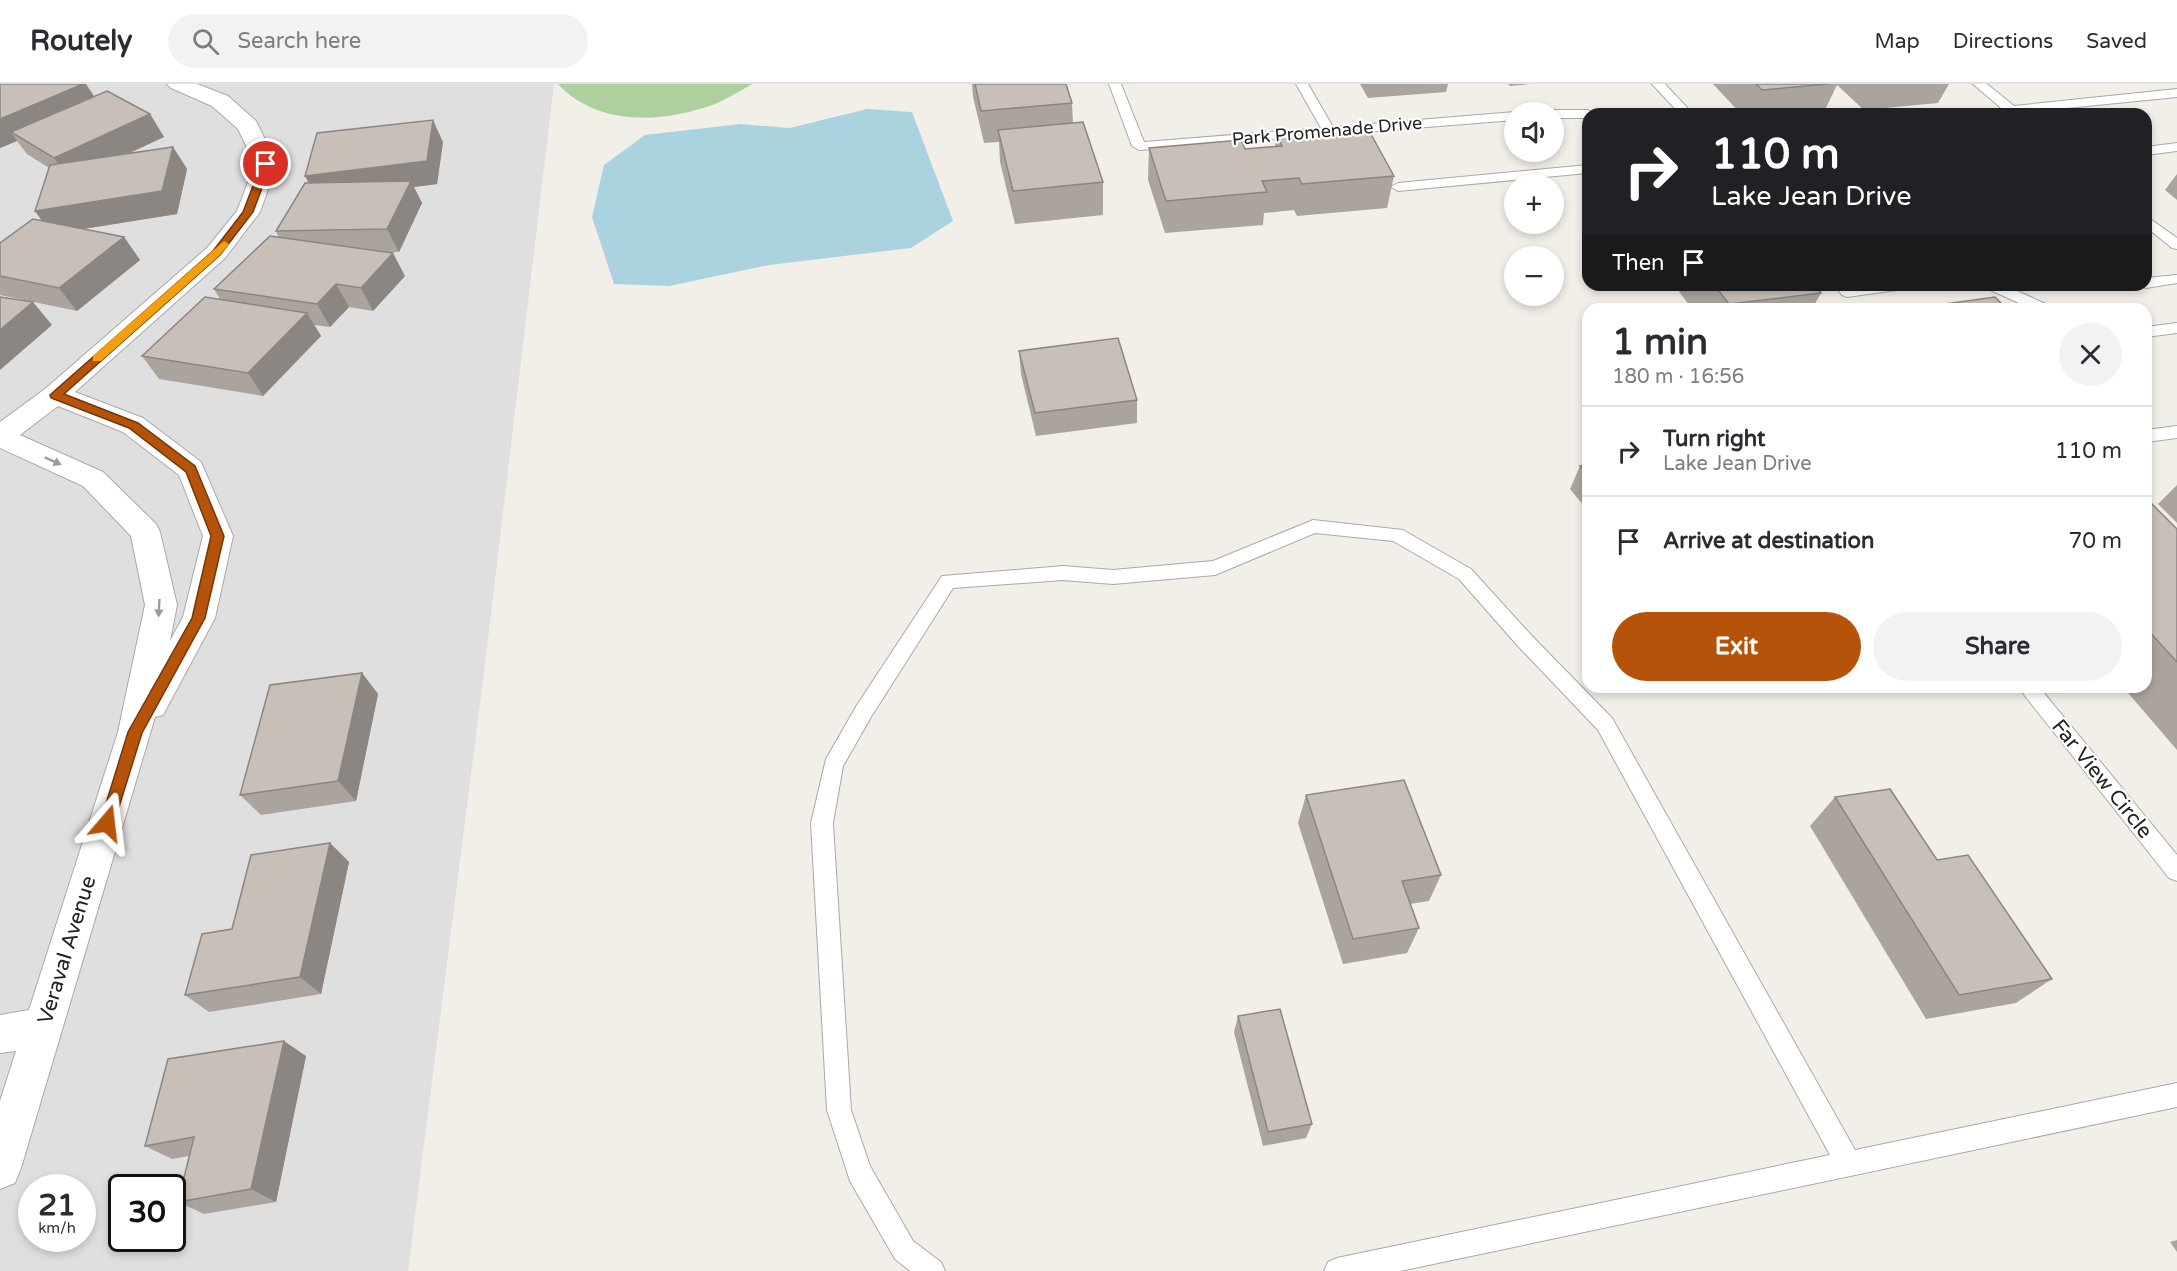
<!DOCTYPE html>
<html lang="en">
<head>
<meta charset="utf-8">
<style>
  :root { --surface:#fff; --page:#f2f2f3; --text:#2b2b33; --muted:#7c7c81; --line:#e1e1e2; --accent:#b45309 }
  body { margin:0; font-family:"Varela Round",sans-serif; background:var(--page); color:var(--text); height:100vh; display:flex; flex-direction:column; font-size:22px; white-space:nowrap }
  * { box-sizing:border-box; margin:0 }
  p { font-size:20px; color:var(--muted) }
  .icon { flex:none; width:33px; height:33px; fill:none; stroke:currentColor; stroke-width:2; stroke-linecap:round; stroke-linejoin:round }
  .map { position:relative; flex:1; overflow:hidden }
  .drawer { position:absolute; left:1582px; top:219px; width:570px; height:390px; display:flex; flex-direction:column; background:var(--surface); border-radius:18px; box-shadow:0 3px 9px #0003 }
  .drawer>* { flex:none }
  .guide { position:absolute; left:1582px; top:24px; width:570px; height:183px; border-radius:18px; box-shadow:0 3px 9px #0003; background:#202124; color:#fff; overflow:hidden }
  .tools { position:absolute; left:1504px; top:18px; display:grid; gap:12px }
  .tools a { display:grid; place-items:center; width:60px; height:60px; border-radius:50%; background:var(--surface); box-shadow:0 3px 9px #0003; font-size:30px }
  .speed { position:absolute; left:18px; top:1090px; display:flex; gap:12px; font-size:30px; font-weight:700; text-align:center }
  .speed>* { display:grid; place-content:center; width:78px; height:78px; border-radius:50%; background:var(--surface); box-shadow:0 3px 9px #0003; line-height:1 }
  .speed small { font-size:15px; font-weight:400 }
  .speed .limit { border:3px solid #111; border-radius:9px; background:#fff; color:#111 }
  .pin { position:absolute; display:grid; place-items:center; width:51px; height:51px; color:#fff; margin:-26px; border:3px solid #fff; border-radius:50%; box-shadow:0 2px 6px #0007 }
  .me { position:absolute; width:66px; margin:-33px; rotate:17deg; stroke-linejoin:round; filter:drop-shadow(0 0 4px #0008) }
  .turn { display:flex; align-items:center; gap:21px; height:126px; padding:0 30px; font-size:27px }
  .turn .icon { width:78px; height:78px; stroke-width:2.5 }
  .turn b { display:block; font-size:42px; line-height:51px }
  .then { display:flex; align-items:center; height:57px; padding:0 30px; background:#0003; gap:12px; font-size:22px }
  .round { display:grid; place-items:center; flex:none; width:63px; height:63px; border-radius:32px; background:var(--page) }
  .headline { display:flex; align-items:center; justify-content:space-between; height:102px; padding:0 30px }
  h1 { font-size:36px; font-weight:700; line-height:45px }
  .action { display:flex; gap:12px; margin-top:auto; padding:12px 30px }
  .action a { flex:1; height:69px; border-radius:36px; background:var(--accent); color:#fff; font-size:24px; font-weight:700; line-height:69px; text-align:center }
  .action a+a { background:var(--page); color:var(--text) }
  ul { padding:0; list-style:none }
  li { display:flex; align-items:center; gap:18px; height:90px; padding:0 30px; border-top:2px solid var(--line) }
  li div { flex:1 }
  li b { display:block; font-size:22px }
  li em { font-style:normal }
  header { display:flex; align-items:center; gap:36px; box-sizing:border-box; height:84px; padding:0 30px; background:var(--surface); border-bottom:2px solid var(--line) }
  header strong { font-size:28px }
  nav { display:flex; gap:33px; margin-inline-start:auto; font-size:21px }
  .search { width:420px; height:54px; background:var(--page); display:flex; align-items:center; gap:15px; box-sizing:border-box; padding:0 21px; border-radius:33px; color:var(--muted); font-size:22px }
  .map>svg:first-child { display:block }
  .residential { fill:#e0dfdf; fill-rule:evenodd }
  .forest { fill:#add19e }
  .water { fill:#aad3df }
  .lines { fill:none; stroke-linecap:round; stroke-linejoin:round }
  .lane-casing { stroke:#a9a9a9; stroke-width:2 }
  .street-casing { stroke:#a9a9a9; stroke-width:2 }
  .lane { fill:#fff; fill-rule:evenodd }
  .street { fill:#fff; fill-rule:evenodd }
  .wall { fill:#aba49e }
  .shaded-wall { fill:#8b8681 }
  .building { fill:#c7bfb8; stroke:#8b8681; stroke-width:1.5 }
  .oneway { fill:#9c9c9c }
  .route { fill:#b45309; stroke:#753606; stroke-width:1.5 }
  .slow { fill:#f59e0b }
  .labels { text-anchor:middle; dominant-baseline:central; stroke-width:4.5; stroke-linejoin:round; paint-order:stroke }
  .far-street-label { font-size:18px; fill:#222; stroke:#fff }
  .street-label { font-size:21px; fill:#222; stroke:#fff }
</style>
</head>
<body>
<header>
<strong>Routely</strong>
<div class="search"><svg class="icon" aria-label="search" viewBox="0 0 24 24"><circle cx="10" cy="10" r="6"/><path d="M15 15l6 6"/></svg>Search here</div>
<nav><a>Map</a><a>Directions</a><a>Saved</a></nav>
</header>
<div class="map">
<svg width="2177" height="1187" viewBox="0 0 2177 1187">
  <rect width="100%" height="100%" fill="#f2efe9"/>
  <!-- residential -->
  <path class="residential" d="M0,0H554L486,572L408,1187H0ZM32,1104H82V1155H32ZM122,1104H172V1155H122Z"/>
  <!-- forest -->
  <path class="forest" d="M558,0H752C740,7 727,15 715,20C663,39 598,43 558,0Z"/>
  <!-- water -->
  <polygon class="water" points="867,25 912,28 953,137 911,164 769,181 669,202 614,200 592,133 604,81 645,51 740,40 790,44"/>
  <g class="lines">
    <defs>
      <g id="lane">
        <polygon points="1109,0 1121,0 1144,58 1321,44 1296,0 1308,0 1333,43 1515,28 1516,28 1515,36 1139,66 1132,62"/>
        <polygon points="1652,0 1665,0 1693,30 1680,30"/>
        <polygon points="1973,0 1987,0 2014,22 2177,5 2177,13 2008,30"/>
        <polygon points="1554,26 1588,26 1594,30 1588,30 1588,34 1554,34 1554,28 1549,28"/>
        <polygon points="2177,59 2177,67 2146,71 2146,63"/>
        <polygon points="1588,81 1588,89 1398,107 1391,103 1398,99"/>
        <polygon points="2146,132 2177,154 2177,165 2172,164 2146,143"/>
        <polygon points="2177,191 2177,199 2146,204 2140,201 2146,201 2146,194"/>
        <polygon points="1834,201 1851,203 1904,201 1897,206 1847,213 1842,211"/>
        <polygon points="1984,201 2004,201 2050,222 2053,225 2032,225 1986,204"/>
        <polygon points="2119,201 2138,201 2131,206 2121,204"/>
        <polygon points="2177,239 2177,249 2146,253 2146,243"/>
        <polygon points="2177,342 2177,354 2146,358 2146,346"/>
        <polygon points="1313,436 1403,446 1471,485 1531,551 1612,634 1855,1066 2177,999 2177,1023 1400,1187 1324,1187 1328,1178 1337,1174 1830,1071 1598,646 1517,561 1459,495 1393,457 1315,449 1215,491 1113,500 1063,496 953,504 871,633 843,682 833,739 851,1026 870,1082 913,1157 941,1178 945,1187 910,1187 895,1175 850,1097 827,1026 811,739 826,675 857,621 942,492 1063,482 1113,486 1213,477"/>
        <polygon points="2018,603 2039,603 2177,771 2177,797 2169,794"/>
      </g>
      <path id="street" d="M167,0H197L228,12L256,37L277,80L260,128L225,174L75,308L143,334L201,378L233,452L215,534L163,631L155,633L21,1084L15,1099L0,1105V1017L16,967L0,969V931L29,926L118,648L145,521L131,452L83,402L0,364V338L45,305L207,164L237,127L255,80L238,45L212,22L171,4ZM58,322L123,348L179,391L203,452L183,533L170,557L177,521L160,448L156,440L103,388L20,351Z"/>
    </defs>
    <!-- lane casing -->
    <use href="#lane" class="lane-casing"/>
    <!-- street casing -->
    <use href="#street" class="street-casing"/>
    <!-- lane -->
    <use href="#lane" class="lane"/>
    <!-- street -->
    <use href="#street" class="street"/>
  </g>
  <!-- wall -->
  <g class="wall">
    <polygon points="0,0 94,12 150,30 164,53 128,70 173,63 187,85 177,130 83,145 124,153 140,176 77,227 0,211 0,159 42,137 35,127 49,84 27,70 17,57 0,64"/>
    <polygon points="972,0 1066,0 1072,19 1073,39 1103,98 1103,131 1015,140 1000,78 999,58 984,59 973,13"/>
    <polygon points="1360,0 1448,0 1446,8 1368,14"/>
    <polygon points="1508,0 1530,0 1510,2"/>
    <polygon points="1713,0 1949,0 1938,19 1864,26 1837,1 1823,30 1741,30"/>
    <polygon points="1277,51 1394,92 1387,124 1297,132 1294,126 1264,129 1263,141 1165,149 1148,96 1149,64 1245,65 1275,62"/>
    <polygon points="443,58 437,100 414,103 422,119 399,168 383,168 405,192 373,227 349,223 330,243 314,241 321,252 263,312 159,295 142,272 220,215 214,205 279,154 276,147 309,99 305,92"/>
    <polygon points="2177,90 2177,116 2165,106"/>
    <polygon points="1674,201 1815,201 1821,209 1812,225 1692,225"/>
    <polygon points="1019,267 1137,316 1137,339 1036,352 1021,290"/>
    <polygon points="1588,380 1588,427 1570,405 1580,382"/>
    <polygon points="2177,401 2177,439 2158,420"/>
    <polygon points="2146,414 2177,445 2177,666 2123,603 2146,603"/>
    <polygon points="362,589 378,610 356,717 261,731 240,711"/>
    <polygon points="1306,711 1441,791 1429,817 1410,820 1419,844 1407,869 1343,880 1298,739"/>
    <polygon points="1835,713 1937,776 2052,895 2016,919 1926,935 1810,742"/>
    <polygon points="330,759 349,778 321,910 209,928 185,911 232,845"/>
    <polygon points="1238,932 1312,1040 1306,1054 1263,1062 1234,948"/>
    <polygon points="306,972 276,1118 204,1130 178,1118 189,1072 172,1075 145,1062"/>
    <polygon points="2177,1156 2177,1168 2170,1158"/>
  </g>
  <!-- shaded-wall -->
  <g class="shaded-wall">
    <polygon points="83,0 86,0 100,21 11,48 17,57 0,64 0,35"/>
    <polygon points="150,30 164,53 70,96 54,74"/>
    <polygon points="433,36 443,58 437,100 414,103 422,119 399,168 387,145 317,114 305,92"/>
    <polygon points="173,63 187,85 177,130 52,150 35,127"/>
    <polygon points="124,153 140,176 77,227 59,204"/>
    <polygon points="393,169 405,192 373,227 361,204"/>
    <polygon points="336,200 349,223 330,243 317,220"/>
    <polygon points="33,218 52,241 0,286 0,246"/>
    <polygon points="307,229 321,252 263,312 248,289"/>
    <polygon points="362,589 378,610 356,717 338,697"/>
    <polygon points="330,759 349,778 321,910 300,893"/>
    <polygon points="284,957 306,972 276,1118 251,1105"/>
  </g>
  <!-- building -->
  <g class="building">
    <polygon points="0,0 83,0 0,35"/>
    <polygon points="975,0 1066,0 1072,19 981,27"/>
    <polygon points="1756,0 1829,0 1762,6"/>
    <polygon points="107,7 150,30 54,74 11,48"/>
    <polygon points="433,36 427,77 305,92 317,49"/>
    <polygon points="1083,38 1103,98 1013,107 998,46"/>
    <polygon points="1367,43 1394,92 1302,100 1299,94 1262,97 1267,108 1166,117 1149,64 1241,56 1245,65 1282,62 1277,51"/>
    <polygon points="173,63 162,107 35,127 50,81"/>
    <polygon points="411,97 387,145 276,147 305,99"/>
    <polygon points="33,135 124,153 59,204 0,192 0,159"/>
    <polygon points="270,152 393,169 361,204 336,200 317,220 214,205"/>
    <polygon points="1714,201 1815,201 1821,209 1729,220"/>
    <polygon points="0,213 33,218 0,246"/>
    <polygon points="205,213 307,229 248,289 142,272"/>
    <polygon points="1995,213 2007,225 1909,225"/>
    <polygon points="1118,254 1137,316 1035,329 1019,267"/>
    <polygon points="1588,380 1588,392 1580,382"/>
    <polygon points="2146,414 2177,445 2177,578 2146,544"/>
    <polygon points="362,589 338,697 240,711 270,601"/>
    <polygon points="1404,696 1441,791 1402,797 1419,844 1353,855 1306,711"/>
    <polygon points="1890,705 1937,776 1968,771 2052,895 1959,911 1835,713"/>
    <polygon points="330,759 300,893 185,911 202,850 232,845 251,771"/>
    <polygon points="1280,925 1312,1040 1268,1048 1238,932"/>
    <polygon points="284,957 251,1105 178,1118 194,1053 145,1062 168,975"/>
  </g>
  <!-- one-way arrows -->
  <defs><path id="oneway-solid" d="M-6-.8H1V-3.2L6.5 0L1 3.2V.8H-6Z" transform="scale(1.5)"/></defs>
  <g class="oneway">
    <use href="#oneway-solid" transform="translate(53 377) rotate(24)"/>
    <use href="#oneway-solid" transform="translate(159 524) rotate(93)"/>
  </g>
  <!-- route -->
  <polygon class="route" points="262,78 271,80 253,128 220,171 64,310 138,339 195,382 224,452 205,534 142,649 114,739 112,744 107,746 102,744 100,739 128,648 192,534 211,452 186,388 129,344 51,314 50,311 213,167 243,128"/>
  <!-- slow -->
  <polygon class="slow" points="224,157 229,160 220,171 101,277 93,277 93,272"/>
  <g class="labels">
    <!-- far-street labels -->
    <g class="far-street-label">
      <text transform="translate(1327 47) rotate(-5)">Park Promenade Drive</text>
    </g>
    <!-- street labels -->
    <g class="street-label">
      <text transform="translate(2102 695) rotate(51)">Far View Circle</text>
      <text transform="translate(67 866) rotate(-73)">Veraval Avenue</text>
    </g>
  </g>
</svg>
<div class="tools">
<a><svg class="icon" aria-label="sound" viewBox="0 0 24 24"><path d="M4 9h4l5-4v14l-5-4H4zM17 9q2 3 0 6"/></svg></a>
<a>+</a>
<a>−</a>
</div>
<div class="speed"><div>21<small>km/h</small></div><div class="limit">30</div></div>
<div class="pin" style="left:266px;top:80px;background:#d93025"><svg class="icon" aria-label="arrive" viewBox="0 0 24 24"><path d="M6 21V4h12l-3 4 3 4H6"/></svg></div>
<svg class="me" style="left:107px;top:739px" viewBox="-20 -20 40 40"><path d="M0-17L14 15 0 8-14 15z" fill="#b45309" stroke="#fff" stroke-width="4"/></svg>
<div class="guide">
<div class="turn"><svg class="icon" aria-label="right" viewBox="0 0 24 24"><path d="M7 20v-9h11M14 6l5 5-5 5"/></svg><div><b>110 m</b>Lake Jean Drive</div></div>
<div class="then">Then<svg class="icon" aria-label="arrive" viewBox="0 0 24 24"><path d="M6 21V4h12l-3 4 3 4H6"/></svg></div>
</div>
<section class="drawer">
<div class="headline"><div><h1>1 min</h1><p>180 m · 16:56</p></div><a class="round"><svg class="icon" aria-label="close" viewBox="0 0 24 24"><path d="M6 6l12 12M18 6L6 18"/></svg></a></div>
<ul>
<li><svg class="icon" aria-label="right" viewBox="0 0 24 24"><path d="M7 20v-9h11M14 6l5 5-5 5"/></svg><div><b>Turn right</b><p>Lake Jean Drive</p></div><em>110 m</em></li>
<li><svg class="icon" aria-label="arrive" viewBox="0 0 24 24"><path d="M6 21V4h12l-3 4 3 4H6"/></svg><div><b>Arrive at destination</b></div><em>70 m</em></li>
</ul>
<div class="action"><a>Exit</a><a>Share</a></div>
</section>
</div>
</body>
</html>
